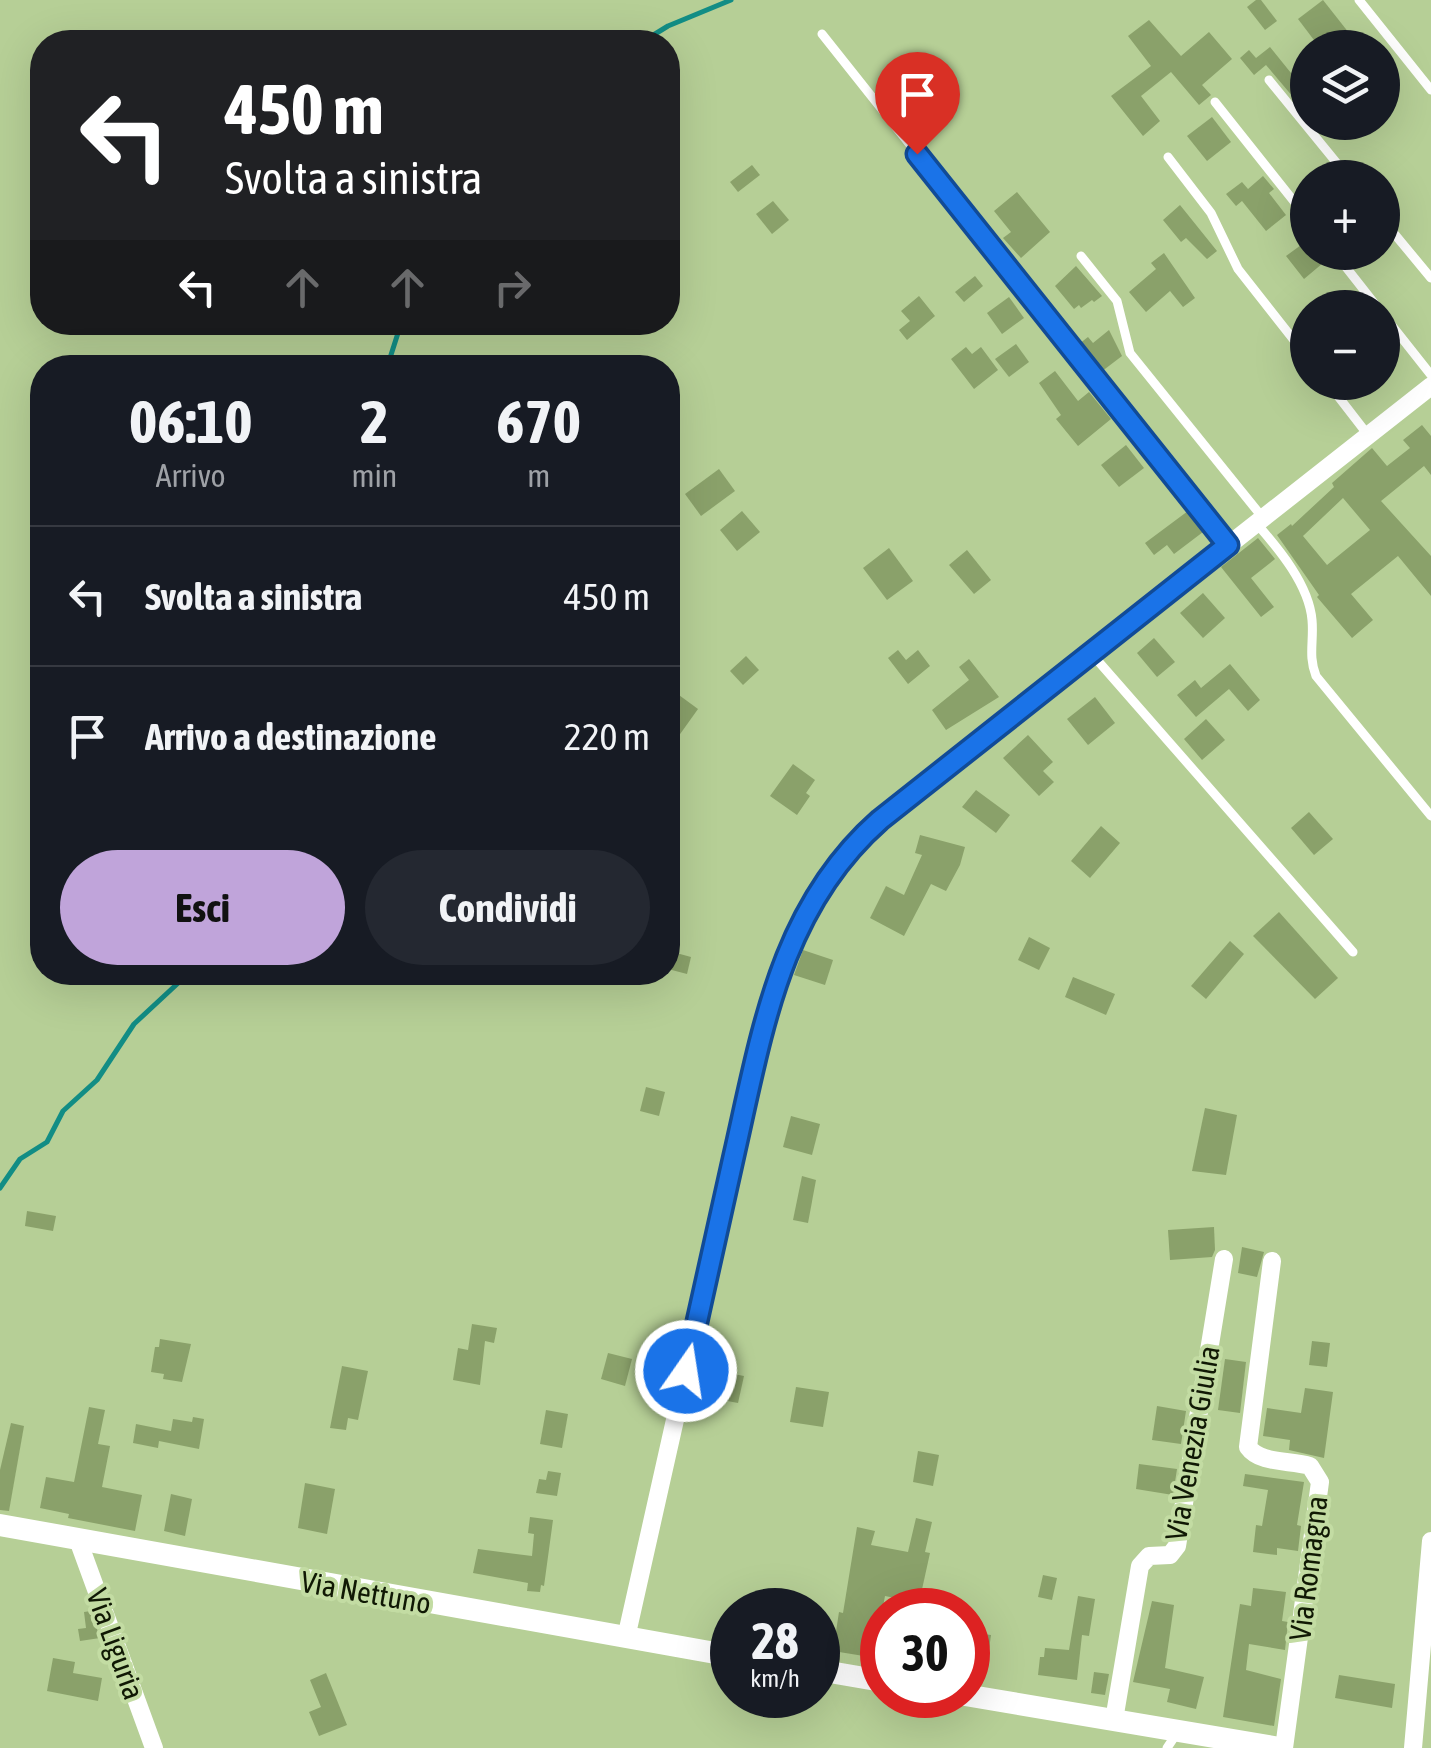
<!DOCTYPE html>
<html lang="it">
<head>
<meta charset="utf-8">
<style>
  :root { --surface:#171b24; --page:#242831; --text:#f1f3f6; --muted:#9ea1a6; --line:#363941; --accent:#c0a4da }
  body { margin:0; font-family:"Asap Condensed",sans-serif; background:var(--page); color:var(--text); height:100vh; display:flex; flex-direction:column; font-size:38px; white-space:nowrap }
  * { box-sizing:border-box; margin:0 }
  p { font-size:32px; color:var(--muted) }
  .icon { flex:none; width:55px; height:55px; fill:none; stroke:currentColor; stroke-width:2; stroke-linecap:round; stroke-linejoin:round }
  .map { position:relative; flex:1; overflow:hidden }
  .drawer { position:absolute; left:30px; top:355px; width:650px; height:630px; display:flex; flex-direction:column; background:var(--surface); border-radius:40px; box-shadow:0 10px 40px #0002 }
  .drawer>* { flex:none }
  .top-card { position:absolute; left:30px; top:30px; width:650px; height:305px; border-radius:40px; box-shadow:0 10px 40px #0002; background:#202124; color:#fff; overflow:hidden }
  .fabs { position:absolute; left:1290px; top:30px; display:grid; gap:20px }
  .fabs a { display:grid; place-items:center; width:110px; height:110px; border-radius:50%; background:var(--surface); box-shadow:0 10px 40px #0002; font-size:50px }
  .speed { position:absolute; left:710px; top:1588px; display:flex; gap:20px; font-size:50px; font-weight:700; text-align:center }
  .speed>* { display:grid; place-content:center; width:130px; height:130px; border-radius:50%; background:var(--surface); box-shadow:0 10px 40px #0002; line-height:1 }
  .speed small { font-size:25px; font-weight:400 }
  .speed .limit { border:15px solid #d22; background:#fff; color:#111 }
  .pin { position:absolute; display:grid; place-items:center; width:85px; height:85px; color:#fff; margin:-102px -42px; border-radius:50% 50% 50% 0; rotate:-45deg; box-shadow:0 0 10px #0007 }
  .pin .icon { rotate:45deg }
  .me { position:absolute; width:110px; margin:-55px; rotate:13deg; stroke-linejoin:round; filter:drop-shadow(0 0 8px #0008) }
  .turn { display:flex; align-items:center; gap:35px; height:210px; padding:0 30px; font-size:45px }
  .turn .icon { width:130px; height:130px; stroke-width:2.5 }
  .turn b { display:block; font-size:70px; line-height:85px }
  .lanes { display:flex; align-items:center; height:95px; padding:0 30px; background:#0003; justify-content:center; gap:50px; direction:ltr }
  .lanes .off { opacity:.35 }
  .eta { display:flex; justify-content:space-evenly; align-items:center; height:170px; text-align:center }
  .eta b { font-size:60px; font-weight:700; line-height:70px }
  .primary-button { display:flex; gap:20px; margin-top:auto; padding:20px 30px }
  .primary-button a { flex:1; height:115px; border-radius:60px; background:var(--accent); color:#111; font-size:40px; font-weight:700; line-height:115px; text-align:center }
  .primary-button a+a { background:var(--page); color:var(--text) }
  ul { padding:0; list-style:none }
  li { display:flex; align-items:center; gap:30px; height:140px; padding:0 30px; border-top:2px solid var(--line) }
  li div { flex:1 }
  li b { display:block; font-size:38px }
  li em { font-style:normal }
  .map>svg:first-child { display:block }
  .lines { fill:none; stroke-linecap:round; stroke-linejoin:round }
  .stream { stroke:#128d85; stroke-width:5 }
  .building { fill:#8aa16a; fill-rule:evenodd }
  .service { stroke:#fff; stroke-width:9 }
  .minor { stroke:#fff; stroke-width:18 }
  .secondary { stroke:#fff; stroke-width:22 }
  .route-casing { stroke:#114b97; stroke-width:25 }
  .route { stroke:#1a73e8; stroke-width:18 }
  .labels { text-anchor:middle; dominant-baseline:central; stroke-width:8; stroke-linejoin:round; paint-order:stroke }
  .street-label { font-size:30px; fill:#101804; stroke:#c3dca3 }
</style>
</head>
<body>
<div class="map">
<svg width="1431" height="1748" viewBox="0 0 1431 1748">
  <rect width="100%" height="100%" fill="#b6cf96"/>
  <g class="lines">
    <!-- stream -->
    <g class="stream">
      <polyline points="642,42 668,26 731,0"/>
      <polyline points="396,368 390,358 398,333 408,322"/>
      <polyline points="0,1188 20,1159 47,1142 63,1111 97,1080 134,1024 190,972"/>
    </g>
  </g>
  <!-- building -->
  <g class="building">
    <polygon points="1256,0 1261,0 1277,21 1265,30 1247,7"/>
    <polygon points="1323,0 1349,33 1331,48 1320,48 1298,19"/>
    <polygon points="1149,20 1181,56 1209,32 1232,59 1202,85 1211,95 1199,105 1171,72 1141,96 1160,121 1143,136 1111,96 1151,66 1128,36"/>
    <polygon points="1270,47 1291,73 1308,60 1308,97 1299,104 1266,65 1254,75 1240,58 1249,50 1256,58"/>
    <polygon points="1212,117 1231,142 1207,161 1187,136"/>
    <polygon points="752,165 760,175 738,192 730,182"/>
    <polygon points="1263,176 1274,189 1269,193 1286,215 1266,231 1242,201 1236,206 1226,194 1242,182 1248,189"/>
    <polygon points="1017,192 1050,232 1021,258 1003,238 1011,232 994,211"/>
    <polygon points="773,201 789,220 772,234 756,214"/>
    <polygon points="1180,205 1217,251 1207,259 1186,238 1181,242 1163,220"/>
    <polygon points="1308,240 1308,252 1315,252 1323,263 1304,279 1286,256"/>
    <polygon points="1164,253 1195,298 1183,307 1170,291 1146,312 1129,292 1156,269 1151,263"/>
    <polygon points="1076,266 1102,296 1094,302 1092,300 1081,308 1079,305 1074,309 1055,286"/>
    <polygon points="975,276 983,286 964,302 955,292"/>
    <polygon points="919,296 935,316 907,340 899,330 910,321 901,311"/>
    <polygon points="1009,297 1024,318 1002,334 987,313"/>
    <polygon points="1109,330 1122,356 1101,372 1079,344 1088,337 1093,343"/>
    <polygon points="1016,344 1029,362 1009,377 995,359"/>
    <polygon points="966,347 972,354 981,347 998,370 974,389 951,359"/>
    <polygon points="1055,371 1078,401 1089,392 1111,419 1078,446 1056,419 1061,415 1039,383"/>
    <path d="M1422,425L1431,436V475L1424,466L1381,501L1431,556V596L1398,556L1351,594L1373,620L1352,638L1317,597L1319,595L1277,535L1291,524L1292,526L1334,487L1332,483L1372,448L1387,466L1410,448L1403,440ZM1343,498L1370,530L1327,565L1303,536Z"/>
    <polygon points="1126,445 1144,468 1119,487 1101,465"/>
    <polygon points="719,469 735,491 701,516 685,494"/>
    <polygon points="742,511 760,532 737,551 720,530"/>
    <polygon points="1188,511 1203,532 1174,554 1167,545 1154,555 1145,543"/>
    <polygon points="1258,538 1275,559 1251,578 1274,607 1261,617 1221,567"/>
    <polygon points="889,548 913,581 887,600 863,568"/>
    <polygon points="967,550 991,580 974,594 949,565"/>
    <polygon points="1203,593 1225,618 1203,638 1180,613"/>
    <polygon points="1154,638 1175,662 1157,677 1137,653"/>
    <polygon points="898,650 906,660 918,650 930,666 908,684 888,658"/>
    <polygon points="746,656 759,670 743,685 730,671"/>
    <polygon points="969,659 999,697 946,730 932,710 969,680 959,667"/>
    <polygon points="1230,664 1260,700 1248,711 1229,689 1196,717 1177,695 1195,680 1201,688"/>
    <polygon points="668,687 698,709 668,751"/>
    <polygon points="1095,697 1115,723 1088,745 1067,719"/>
    <polygon points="1206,719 1225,740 1202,760 1184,739"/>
    <polygon points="1028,735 1053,762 1043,771 1054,782 1039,796 1003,758"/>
    <polygon points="793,764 815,780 806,793 810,796 797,815 770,796"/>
    <polygon points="976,790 1010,815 996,833 962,807"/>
    <polygon points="1309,812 1333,839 1314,855 1291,828"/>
    <polygon points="1101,826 1120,843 1090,878 1071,861"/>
    <polygon points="920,835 965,847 960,865 946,891 931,884 904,936 870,918 886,886 904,895 922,855 915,853"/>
    <polygon points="1279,912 1338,978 1315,999 1253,936"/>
    <polygon points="1029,937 1050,948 1039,970 1018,960"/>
    <polygon points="1230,941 1244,954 1206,999 1191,986"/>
    <polygon points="803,950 833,960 825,985 794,975"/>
    <polygon points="669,951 691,957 687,974 668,969"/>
    <polygon points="1073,977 1115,994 1106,1015 1065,997"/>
    <polygon points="646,1087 665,1092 659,1116 640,1111"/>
    <polygon points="1205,1108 1237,1115 1226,1175 1192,1171"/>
    <polygon points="791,1116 820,1124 812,1155 783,1147"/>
    <polygon points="802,1176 816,1180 808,1223 793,1220"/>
    <polygon points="27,1211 56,1216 53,1231 25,1226"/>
    <polygon points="1214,1227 1215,1250 1212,1257 1170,1260 1168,1230"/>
    <polygon points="1242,1247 1264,1252 1257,1277 1238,1273"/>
    <polygon points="472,1324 497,1328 494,1343 485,1341 480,1385 453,1380 458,1348 468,1350"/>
    <polygon points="160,1339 191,1344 182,1382 163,1379 164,1374 151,1372 155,1347 159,1347"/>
    <polygon points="1312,1341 1330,1343 1327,1367 1309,1365"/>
    <polygon points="608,1353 632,1359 625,1386 601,1379"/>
    <polygon points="1225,1359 1246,1362 1240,1413 1218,1410"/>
    <polygon points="342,1366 368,1371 358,1420 348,1418 346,1430 330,1428"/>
    <polygon points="723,1372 744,1376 738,1403 717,1399"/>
    <polygon points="796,1387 829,1392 823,1427 790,1422"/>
    <polygon points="1305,1388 1333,1392 1324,1458 1289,1450 1290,1440 1263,1436 1267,1408 1301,1413"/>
    <polygon points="1157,1406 1186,1411 1181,1444 1152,1440"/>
    <polygon points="89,1407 105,1410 98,1444 110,1446 102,1487 142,1495 135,1531 68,1518 69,1514 40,1508 46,1477 74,1482"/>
    <polygon points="546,1410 568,1414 562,1448 540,1444"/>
    <polygon points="193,1417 204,1419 199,1449 159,1441 158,1448 133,1443 136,1424 171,1431 173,1419 192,1422"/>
    <polygon points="11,1423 24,1426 9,1511 0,1510 0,1470"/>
    <polygon points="918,1451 939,1455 933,1486 913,1482"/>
    <polygon points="1139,1464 1177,1469 1173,1495 1136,1489"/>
    <polygon points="548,1471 561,1473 557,1496 536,1493 539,1479 546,1480"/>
    <polygon points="1245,1474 1304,1482 1297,1525 1301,1526 1298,1551 1277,1548 1277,1555 1253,1552 1256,1525 1262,1526 1268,1490 1243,1486"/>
    <polygon points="305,1483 335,1489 327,1534 298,1528"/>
    <polygon points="171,1494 192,1499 185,1536 164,1531"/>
    <polygon points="530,1517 553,1520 544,1586 541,1585 540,1592 527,1591 528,1583 473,1573 478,1549 532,1556 534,1534 528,1533"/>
    <polygon points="916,1518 932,1522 925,1552 930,1553 919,1603 885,1596 882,1612 877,1611 870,1657 833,1651 839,1612 843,1613 857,1527 875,1531 871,1545 908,1552"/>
    <polygon points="1043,1575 1057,1578 1052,1600 1038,1597"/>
    <polygon points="1253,1588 1286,1592 1282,1621 1288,1622 1285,1650 1249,1644 1246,1670 1281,1679 1274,1726 1223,1717 1240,1604 1251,1606"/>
    <polygon points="1078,1596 1095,1599 1089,1636 1082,1635 1077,1680 1038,1675 1040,1657 1044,1657 1045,1648 1069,1650"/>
    <polygon points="1152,1601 1174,1605 1165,1668 1204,1677 1196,1709 1167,1702 1170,1689 1133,1682"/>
    <polygon points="91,1611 100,1638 80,1641 78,1629 86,1628 84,1612"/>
    <polygon points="968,1632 991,1635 986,1671 968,1669"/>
    <polygon points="53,1658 75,1662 73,1673 102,1678 98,1701 47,1691"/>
    <polygon points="1094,1672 1109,1674 1105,1695 1091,1693"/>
    <polygon points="326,1673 347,1725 319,1736 309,1712 321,1707 310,1680"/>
    <polygon points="1339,1675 1395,1684 1392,1708 1335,1698"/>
  </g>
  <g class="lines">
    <!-- service -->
    <g class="service">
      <polyline points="1359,0 1431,90"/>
      <polyline points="822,34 1228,545"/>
      <polyline points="1269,80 1349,178"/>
      <polyline points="1215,102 1308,219"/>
      <polyline points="1168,157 1211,213 1238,269 1308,358"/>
      <polyline points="1382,219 1431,278"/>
      <polyline points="1334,252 1378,308"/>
      <polyline points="1081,256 1117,301 1130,353 1263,518"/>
      <polyline points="1382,313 1431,375"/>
      <polyline points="1327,382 1368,435"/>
      <path d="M1256,523C1279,549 1309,585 1312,620C1314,641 1308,656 1316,676L1431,816"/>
      <polyline points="1091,653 1353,952"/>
      <polyline points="1167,1748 1177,1733"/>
    </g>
    <!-- minor -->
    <g class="minor">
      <path d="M1272,1261L1248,1447C1260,1464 1290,1460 1310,1466L1320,1482L1284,1748"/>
      <polyline points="78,1540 154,1748"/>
      <path d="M626,1638L761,1037C786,950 810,882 879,820L1431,386"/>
      <polyline points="1114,1720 1140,1566 1149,1556 1170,1555 1177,1546 1224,1259"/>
      <polyline points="1413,1748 1431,1541"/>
    </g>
    <!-- secondary -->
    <g class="secondary">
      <polyline points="0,1525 732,1656"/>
      <polyline points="818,1670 882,1681"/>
      <polyline points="965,1695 1280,1748"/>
    </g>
  </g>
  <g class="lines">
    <defs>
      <path id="route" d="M686,1371C702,1299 718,1227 734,1155C762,1032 780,908 880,820L1228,545L917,154"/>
    </defs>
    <!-- route casing -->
    <use href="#route" class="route-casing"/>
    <!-- route -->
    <use href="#route" class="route"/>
  </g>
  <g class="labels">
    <!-- street labels -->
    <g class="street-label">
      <text transform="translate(1192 1443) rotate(-80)">Via Venezia Giulia</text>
      <text transform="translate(1308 1568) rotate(-83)">Via Romagna</text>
      <text transform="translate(366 1592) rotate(10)">Via Nettuno</text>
      <text transform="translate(116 1644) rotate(70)">Via Liguria</text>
    </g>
  </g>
</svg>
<div class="fabs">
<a><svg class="icon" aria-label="layers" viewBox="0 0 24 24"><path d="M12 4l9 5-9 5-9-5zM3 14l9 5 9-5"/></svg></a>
<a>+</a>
<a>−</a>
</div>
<div class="speed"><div>28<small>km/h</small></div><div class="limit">30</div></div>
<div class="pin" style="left:917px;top:154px;background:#d93025"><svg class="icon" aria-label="arrive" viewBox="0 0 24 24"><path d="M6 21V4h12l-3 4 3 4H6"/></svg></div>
<svg class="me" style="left:686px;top:1371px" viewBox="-20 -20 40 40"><circle r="17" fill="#1a73e8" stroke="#fff" stroke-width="3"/><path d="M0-11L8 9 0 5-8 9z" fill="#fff"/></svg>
<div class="top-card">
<div class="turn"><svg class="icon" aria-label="left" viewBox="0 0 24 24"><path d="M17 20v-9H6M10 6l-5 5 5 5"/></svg><div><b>450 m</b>Svolta a sinistra</div></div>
<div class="lanes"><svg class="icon" aria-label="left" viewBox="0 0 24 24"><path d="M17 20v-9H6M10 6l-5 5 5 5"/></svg><svg class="icon off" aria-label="ahead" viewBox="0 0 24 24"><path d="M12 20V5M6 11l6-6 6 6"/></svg><svg class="icon off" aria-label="ahead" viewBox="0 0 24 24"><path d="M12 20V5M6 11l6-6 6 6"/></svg><svg class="icon off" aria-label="right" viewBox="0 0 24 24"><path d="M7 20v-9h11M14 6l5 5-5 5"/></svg></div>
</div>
<section class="drawer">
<div class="eta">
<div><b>06:10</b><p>Arrivo</p></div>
<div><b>2</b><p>min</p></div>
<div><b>670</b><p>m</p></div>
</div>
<ul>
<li><svg class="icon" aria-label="left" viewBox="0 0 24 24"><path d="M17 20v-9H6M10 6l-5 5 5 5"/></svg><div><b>Svolta a sinistra</b></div><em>450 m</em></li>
<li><svg class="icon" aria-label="arrive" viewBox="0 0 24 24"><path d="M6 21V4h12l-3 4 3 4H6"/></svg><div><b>Arrivo a destinazione</b></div><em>220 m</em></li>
</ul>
<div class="primary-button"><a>Esci</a><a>Condividi</a></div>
</section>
</div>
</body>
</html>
